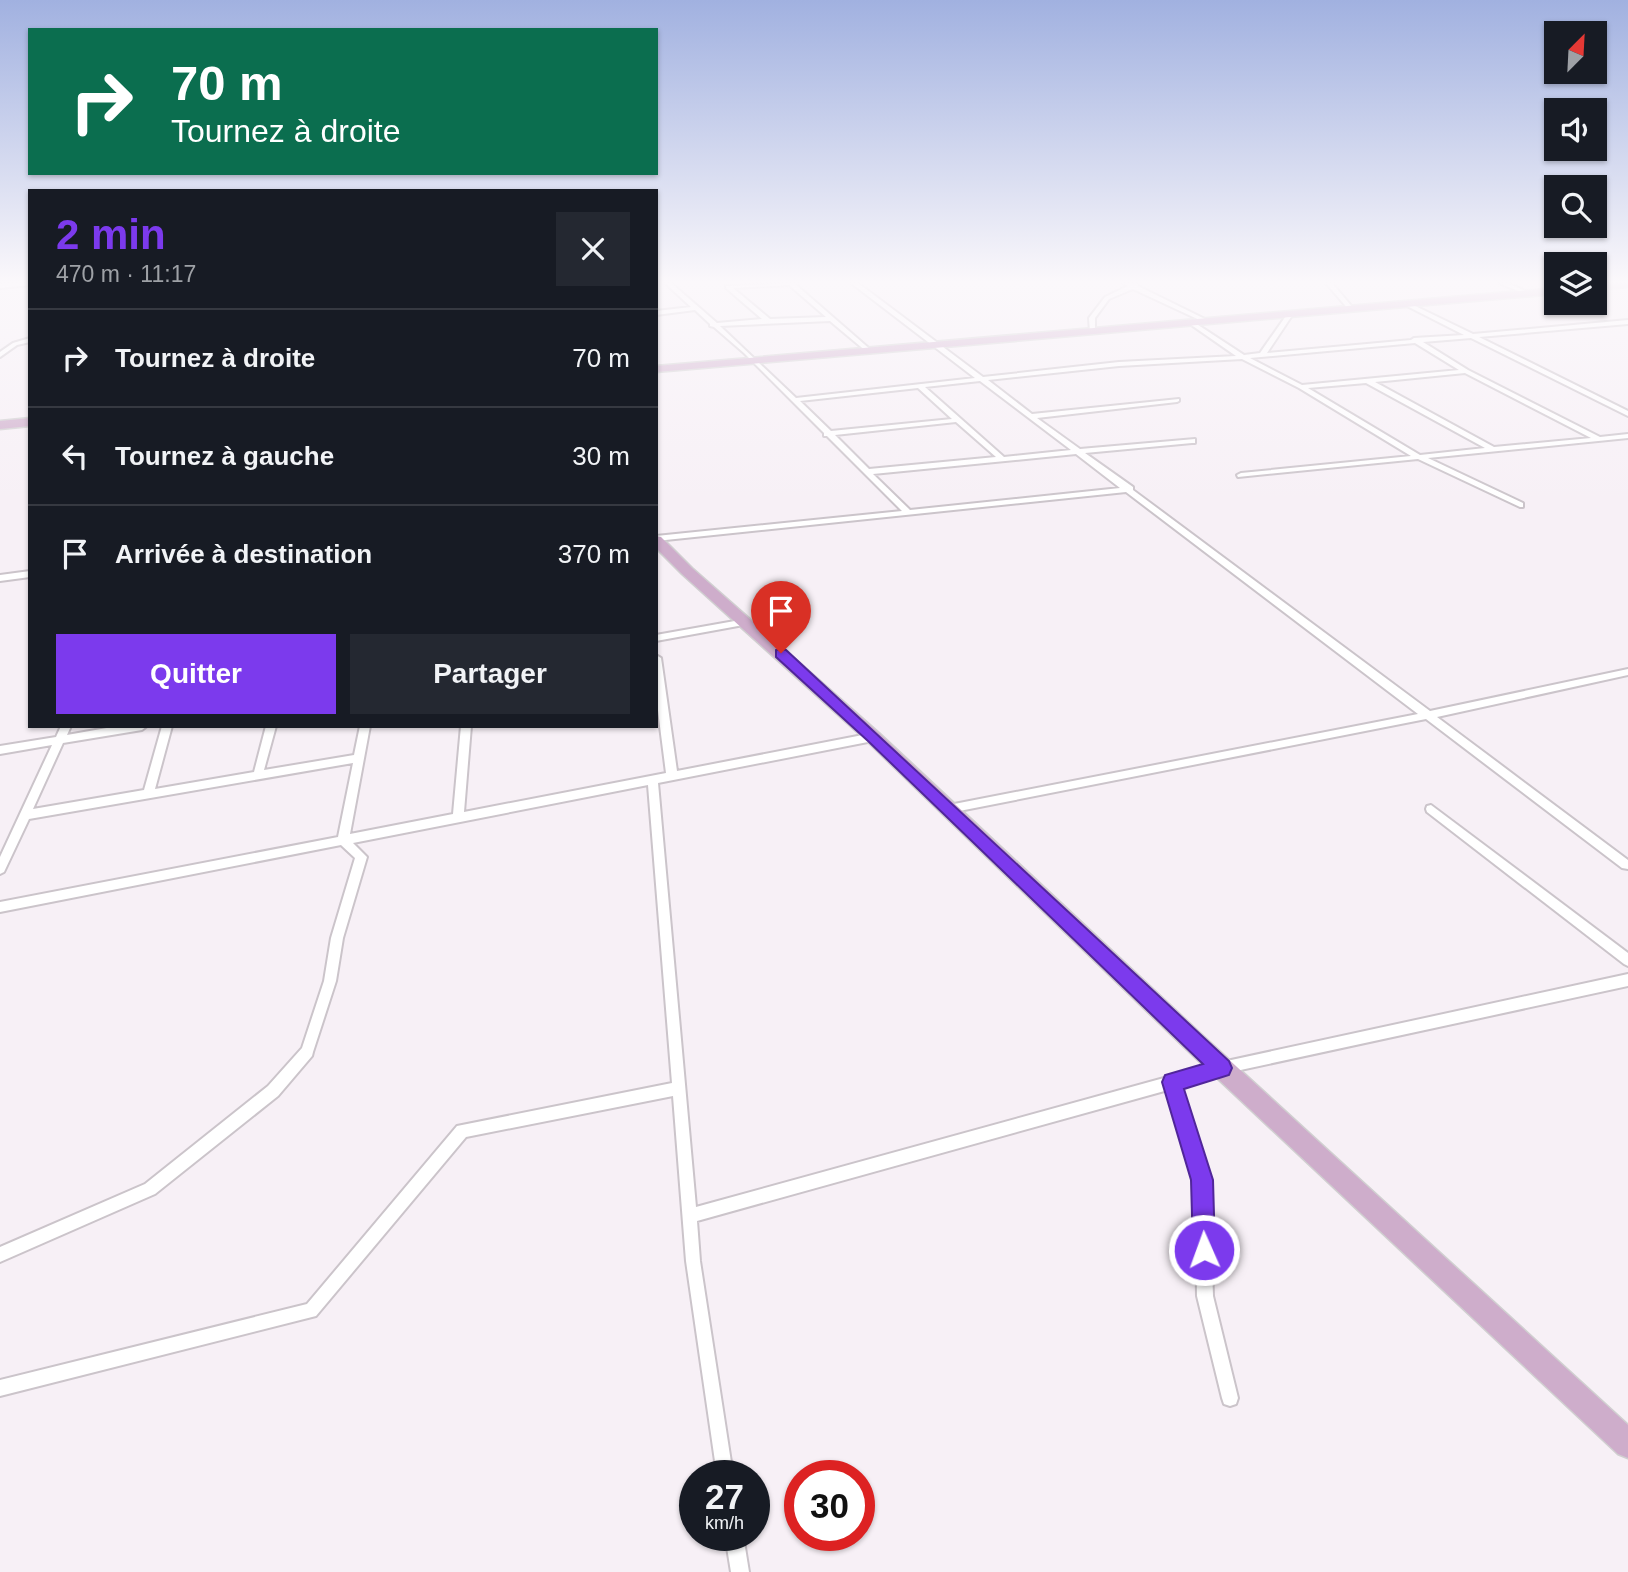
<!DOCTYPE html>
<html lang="fr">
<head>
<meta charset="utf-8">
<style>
  :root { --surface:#171b24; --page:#242831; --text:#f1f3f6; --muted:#9ea1a6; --line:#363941; --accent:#7c3aed }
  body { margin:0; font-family:Arial,sans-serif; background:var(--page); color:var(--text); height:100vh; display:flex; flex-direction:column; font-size:26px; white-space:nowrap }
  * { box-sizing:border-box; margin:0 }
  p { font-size:23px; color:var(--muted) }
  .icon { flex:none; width:38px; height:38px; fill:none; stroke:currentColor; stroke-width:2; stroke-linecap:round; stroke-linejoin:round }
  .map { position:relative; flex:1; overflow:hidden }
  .side { position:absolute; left:28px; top:189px; width:630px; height:539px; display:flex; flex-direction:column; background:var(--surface); border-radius:0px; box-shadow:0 2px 5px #0004 }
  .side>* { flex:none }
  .hud { position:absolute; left:28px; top:28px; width:630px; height:147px; border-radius:0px; box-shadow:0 2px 5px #0004; background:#0b6e4f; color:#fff; overflow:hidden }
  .needle { width:46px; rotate:24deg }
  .tools { position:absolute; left:1544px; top:21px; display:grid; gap:14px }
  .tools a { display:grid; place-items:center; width:63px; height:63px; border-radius:0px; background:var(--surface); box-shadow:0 2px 5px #0004; font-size:35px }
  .speed { position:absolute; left:679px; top:1460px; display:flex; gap:14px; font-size:35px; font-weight:700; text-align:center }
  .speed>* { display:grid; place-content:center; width:91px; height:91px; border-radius:50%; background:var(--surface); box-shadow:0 2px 5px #0004; line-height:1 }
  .speed small { font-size:18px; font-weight:400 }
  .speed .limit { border:10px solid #d22; background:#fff; color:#111 }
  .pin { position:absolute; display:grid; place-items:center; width:60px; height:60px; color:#fff; margin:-72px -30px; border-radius:50% 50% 50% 0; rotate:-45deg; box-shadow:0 0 7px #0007 }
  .pin .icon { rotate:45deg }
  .me { position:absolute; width:77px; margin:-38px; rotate:358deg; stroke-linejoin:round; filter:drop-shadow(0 0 5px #0008) }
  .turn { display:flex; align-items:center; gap:24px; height:147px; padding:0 28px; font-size:32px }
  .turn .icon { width:91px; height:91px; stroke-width:2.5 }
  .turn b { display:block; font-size:49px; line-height:60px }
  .round { display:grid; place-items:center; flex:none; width:74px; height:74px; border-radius:0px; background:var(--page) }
  .summary { display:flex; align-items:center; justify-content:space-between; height:119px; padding:0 28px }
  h1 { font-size:42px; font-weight:800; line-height:52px; color:var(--accent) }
  .primary-button { display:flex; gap:14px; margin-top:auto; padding:14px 28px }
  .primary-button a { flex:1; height:80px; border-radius:0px; background:var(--accent); color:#fff; font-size:28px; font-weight:800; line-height:80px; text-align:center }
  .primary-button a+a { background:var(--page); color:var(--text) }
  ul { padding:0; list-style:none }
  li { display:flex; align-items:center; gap:21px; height:98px; padding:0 28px; border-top:2px solid var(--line) }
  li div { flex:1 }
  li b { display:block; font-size:26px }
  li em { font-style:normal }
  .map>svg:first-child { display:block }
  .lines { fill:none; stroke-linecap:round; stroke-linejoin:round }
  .minor-casing { stroke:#cbc4ca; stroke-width:4 }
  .primary-casing { stroke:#d0cfd0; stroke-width:3 }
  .minor { fill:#fff; fill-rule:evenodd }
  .primary { fill:#ceadcb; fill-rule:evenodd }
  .route { fill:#7c3aed; stroke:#51269a; stroke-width:2 }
</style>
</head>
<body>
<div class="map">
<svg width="1628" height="1572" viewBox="0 0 1628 1572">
  <rect width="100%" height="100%" fill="#f7f0f6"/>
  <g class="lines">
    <defs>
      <g id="minor">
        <polygon points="12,283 30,283 30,285 0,288 0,284"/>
        <path d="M665,283H671L717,323L762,319L726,288V286L797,283L795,284L872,351L867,352L830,321L720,326L796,398L975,378L851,283H858L983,377L1119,362L1236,356L1190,324V322L1192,321L1244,355L1260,353L1288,313L1290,312L1293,314L1267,353L1411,340L1414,338L1464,335L1407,306L1406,305L1409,303L1473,334L1628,320V324L1479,337L1628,411V416L1471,338L1423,342L1468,370L1600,437L1628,434V438L1428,458L1523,503V507H1520L1418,459L1238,477L1237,475L1241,473L1411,456L1299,388L1242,359L1119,366L988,380L1032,414L1179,399V401L1177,402L1037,418L1080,449L1195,439V443H1192L1085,453L1133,487V490L1430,711L1628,669V675L1437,717L1628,860V869L1622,868L1426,719L949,813L945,812L944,809L945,806L949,805L1418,714L1126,492L656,541V536L902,511L827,436H824V433L744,353L714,327L710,326V324L695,310L656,315V311L691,307ZM789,285L826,317L770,319L733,288ZM1415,343L1459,370L1302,385L1250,358ZM1465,373L1591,438L1494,447L1375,382ZM980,381L1071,450L1004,457L925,387ZM1366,383L1485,448L1420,455L1308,388ZM918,388L952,419L831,431L800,401ZM956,422L996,457L869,469L835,435ZM1076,454L1120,488L910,510L873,474Z"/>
        <polygon points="1123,283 1138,284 1138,286 1211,322 1206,323 1133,289 1109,299 1095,318 1095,331 1090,332 1089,318 1105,297 1128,286"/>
        <polygon points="1326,283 1332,283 1353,308 1353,310 1349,310"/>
        <polygon points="1499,283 1507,283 1530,293 1525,294"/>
        <polygon points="30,338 30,342 17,345 0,357 0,352 13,343"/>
        <polygon points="30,571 30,577 0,581 0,575"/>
        <polygon points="746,619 749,620 750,622 749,624 656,641 656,635"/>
        <polygon points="656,655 661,658 677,771 873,733 878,737 873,741 658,783 696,1207 1222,1062 1628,974 1628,986 1222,1074 1180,1086 1209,1180 1213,1296 1238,1398 1236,1404 1230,1406 1224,1404 1222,1398 1197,1296 1195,1180 1168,1090 697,1221 700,1261 733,1475 717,1475 686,1261 673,1096 466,1137 316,1316 0,1396 0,1380 307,1304 457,1126 672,1083 648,785 353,843 367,857 343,938 336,981 313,1052 312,1056 278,1096 155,1194 0,1262 0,1247 145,1184 268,1086 302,1048 324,981 331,938 355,858 341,845 0,912 0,902 338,837 353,763 29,819 4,872 0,874 0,857 52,745 0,754 0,746 56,737 61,726 71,726 67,735 118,726 147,726 142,730 63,743 33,809 144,790 162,726 172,726 155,789 254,772 266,726 276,726 264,770 354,755 360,726 370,726 350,834 453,814 461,726 471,726 464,812 666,773 656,695"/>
        <polygon points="1431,805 1628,953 1628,966 1624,964 1427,812 1426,809 1427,806"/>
        <polygon points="725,1535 743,1535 749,1572 731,1572"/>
      </g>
      <g id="primary">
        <polygon points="1628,283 1628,287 1594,290 1594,284"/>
        <polygon points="1556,288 1556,294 656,372 656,366"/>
        <polygon points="30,418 30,426 0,429 0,421"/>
        <polygon points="656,536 661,537 692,568 879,733 1202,1035 1628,1425 1628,1458 1618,1454 1186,1049 867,741 682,574 656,548"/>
      </g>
    </defs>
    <!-- minor casing -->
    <use href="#minor" class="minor-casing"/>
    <!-- primary casing -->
    <use href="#primary" class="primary-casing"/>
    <!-- minor -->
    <use href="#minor" class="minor"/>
    <!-- primary -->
    <use href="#primary" class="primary"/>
  </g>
  <!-- sky -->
  <linearGradient id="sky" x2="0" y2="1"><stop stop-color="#a1b1e0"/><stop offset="0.56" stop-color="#fbf8fb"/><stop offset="1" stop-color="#fbf8fb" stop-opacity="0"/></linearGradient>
  <rect width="1628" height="503" fill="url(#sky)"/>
  <!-- route -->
  <polygon class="route" points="781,649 786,650 1229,1061 1232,1068 1229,1075 1184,1089 1213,1180 1215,1250 1212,1257 1204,1261 1196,1257 1193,1250 1191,1180 1162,1082 1165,1075 1203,1064 868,741 776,657 776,650"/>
</svg>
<div class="tools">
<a><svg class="needle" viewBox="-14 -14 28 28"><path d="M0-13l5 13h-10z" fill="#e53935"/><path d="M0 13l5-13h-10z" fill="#9ea1a6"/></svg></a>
<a><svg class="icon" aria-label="sound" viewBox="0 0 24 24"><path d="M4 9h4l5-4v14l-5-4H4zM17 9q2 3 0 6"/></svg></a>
<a><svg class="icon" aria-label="search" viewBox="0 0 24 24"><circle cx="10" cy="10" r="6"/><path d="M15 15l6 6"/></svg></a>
<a><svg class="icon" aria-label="layers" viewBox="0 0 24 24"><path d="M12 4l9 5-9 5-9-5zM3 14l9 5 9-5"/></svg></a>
</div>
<div class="speed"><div>27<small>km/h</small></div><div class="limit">30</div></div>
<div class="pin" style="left:781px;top:653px;background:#d93025"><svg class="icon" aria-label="arrive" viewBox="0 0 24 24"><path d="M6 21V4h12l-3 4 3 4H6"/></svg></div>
<svg class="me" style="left:1204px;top:1250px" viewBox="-20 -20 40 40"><circle r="17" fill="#7c3aed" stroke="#fff" stroke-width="3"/><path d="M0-11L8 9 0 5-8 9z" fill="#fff"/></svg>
<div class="hud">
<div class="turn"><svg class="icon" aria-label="right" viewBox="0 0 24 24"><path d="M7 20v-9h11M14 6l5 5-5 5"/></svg><div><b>70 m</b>Tournez à droite</div></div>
</div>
<section class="side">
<div class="summary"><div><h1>2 min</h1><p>470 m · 11:17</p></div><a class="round"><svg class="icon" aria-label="close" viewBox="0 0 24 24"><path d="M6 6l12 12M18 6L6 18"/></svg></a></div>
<ul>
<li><svg class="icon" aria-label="right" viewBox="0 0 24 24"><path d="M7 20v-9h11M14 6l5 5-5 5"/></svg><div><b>Tournez à droite</b></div><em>70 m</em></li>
<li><svg class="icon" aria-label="left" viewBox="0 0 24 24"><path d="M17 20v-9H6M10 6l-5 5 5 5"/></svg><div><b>Tournez à gauche</b></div><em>30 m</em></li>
<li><svg class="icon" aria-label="arrive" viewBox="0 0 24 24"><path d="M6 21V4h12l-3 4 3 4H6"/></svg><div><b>Arrivée à destination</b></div><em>370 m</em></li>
</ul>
<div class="primary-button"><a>Quitter</a><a>Partager</a></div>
</section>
</div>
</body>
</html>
